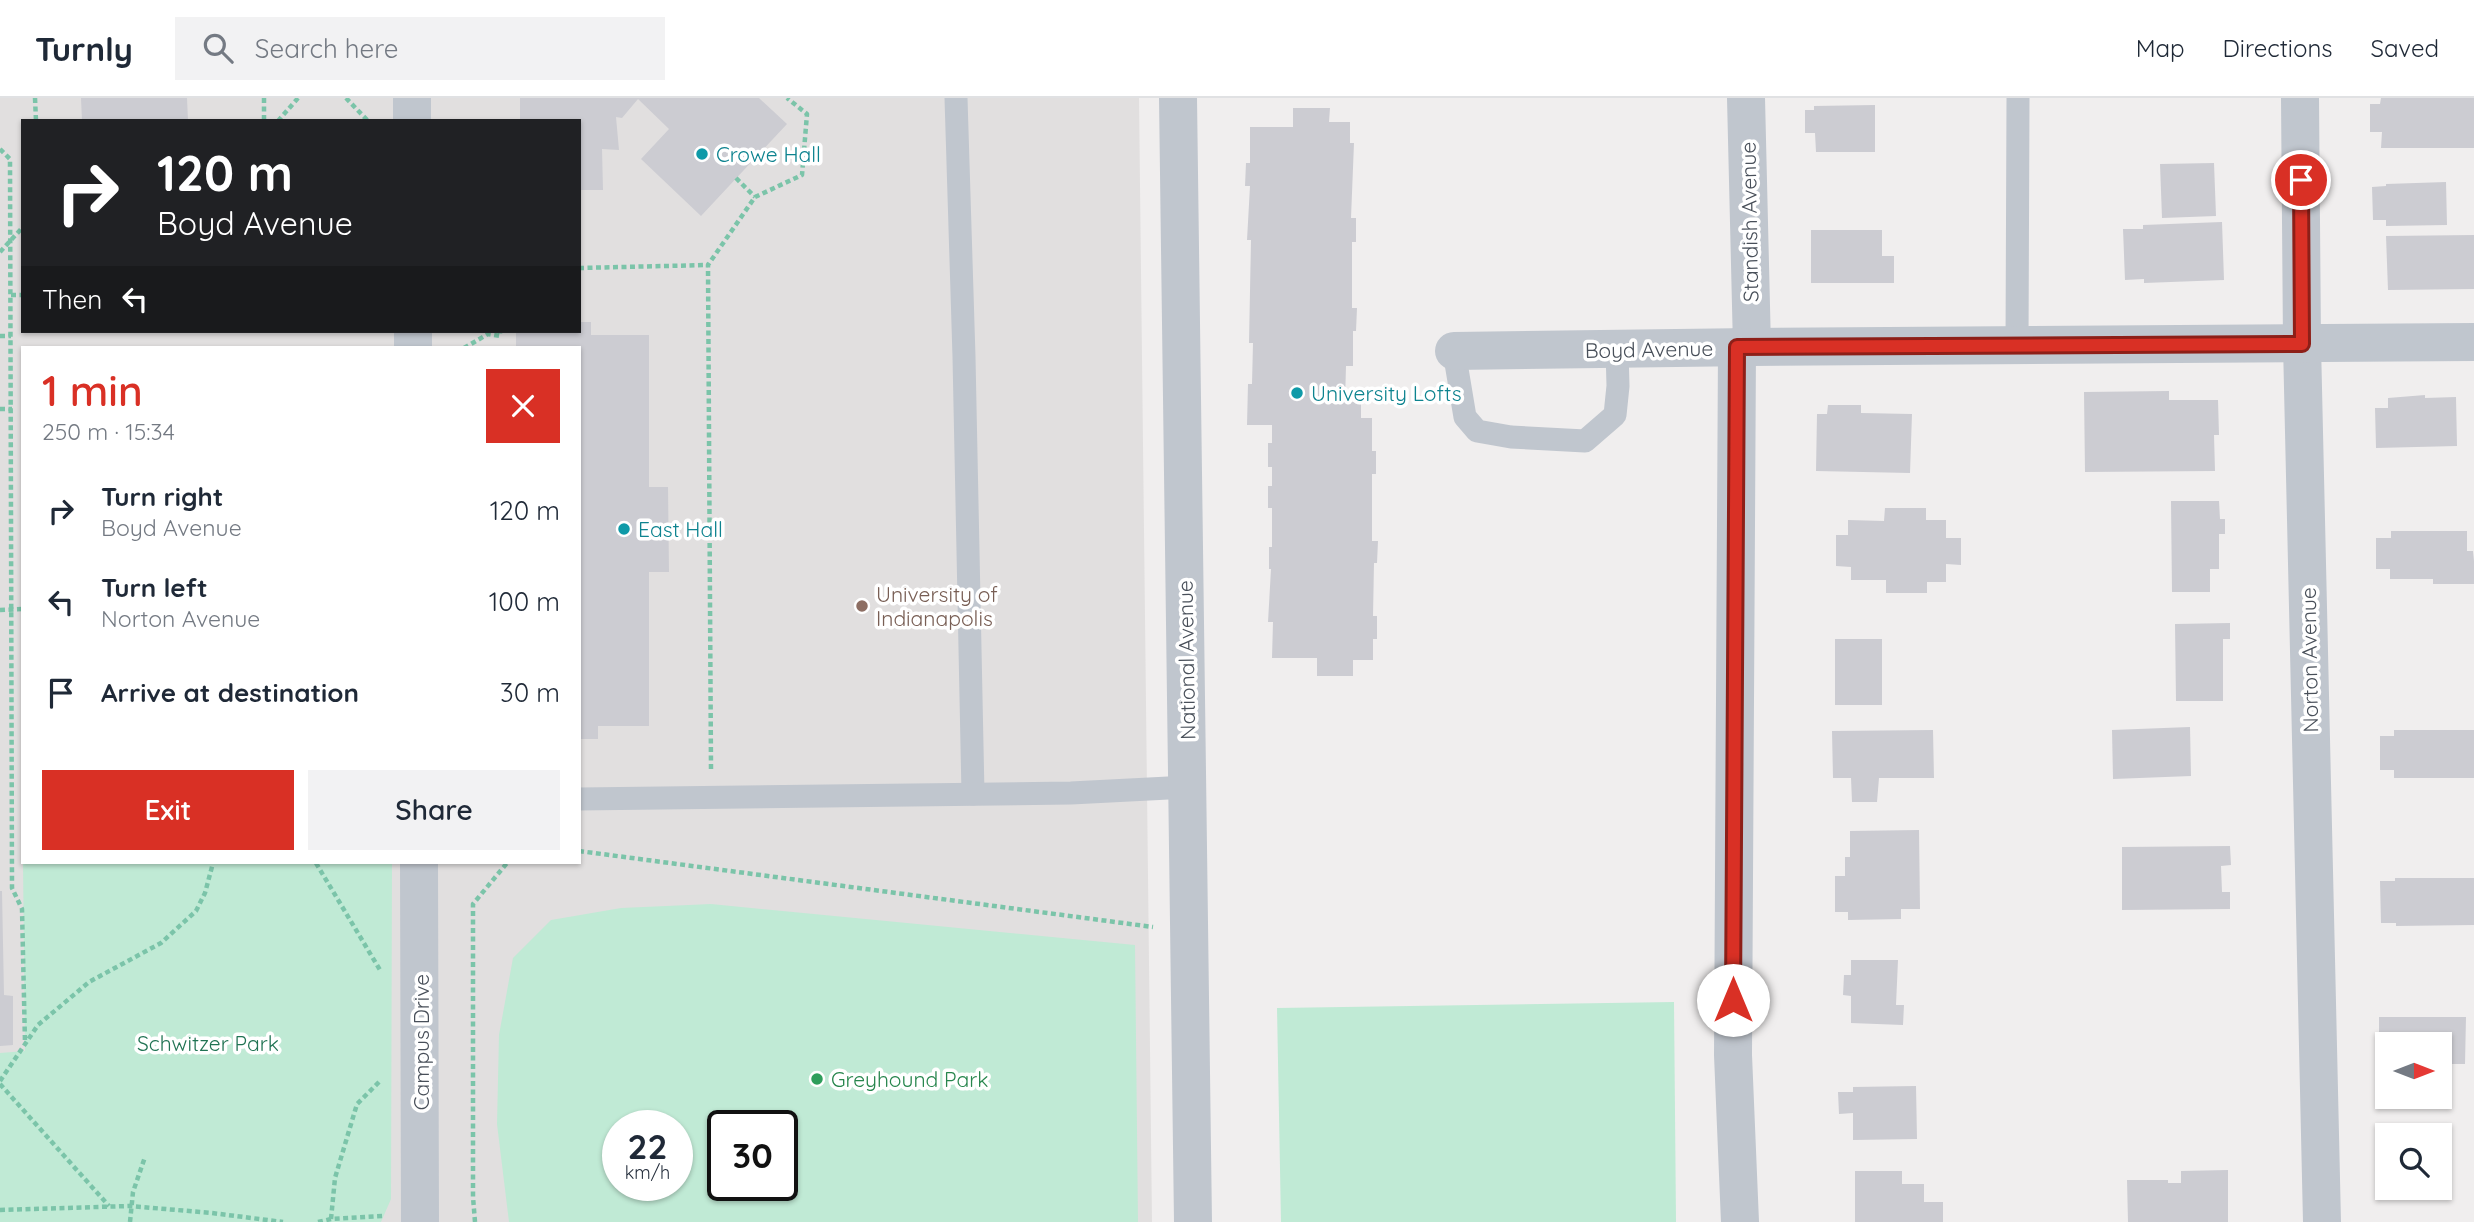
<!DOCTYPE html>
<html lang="en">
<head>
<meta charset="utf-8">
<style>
  :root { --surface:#fff; --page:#f2f2f3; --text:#1f2937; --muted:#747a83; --line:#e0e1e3; --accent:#d93025 }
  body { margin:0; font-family:Quicksand,sans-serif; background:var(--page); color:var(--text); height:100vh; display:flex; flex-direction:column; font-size:26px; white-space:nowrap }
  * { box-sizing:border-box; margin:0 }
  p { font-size:23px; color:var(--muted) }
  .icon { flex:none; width:38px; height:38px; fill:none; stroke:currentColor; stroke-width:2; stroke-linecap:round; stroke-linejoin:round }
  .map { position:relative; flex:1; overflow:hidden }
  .sheet { position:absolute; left:21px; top:248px; width:560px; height:518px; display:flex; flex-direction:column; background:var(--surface); border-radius:0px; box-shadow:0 2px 5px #0004 }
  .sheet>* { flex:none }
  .top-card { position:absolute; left:21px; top:21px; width:560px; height:214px; border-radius:0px; box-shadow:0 2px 5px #0004; background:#202124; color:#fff; overflow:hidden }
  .needle { width:46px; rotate:90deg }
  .tools { position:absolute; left:2375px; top:934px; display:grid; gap:14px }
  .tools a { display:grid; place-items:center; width:77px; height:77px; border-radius:0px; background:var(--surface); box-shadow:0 2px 5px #0004; font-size:35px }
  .speed { position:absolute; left:602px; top:1012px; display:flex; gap:14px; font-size:35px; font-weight:700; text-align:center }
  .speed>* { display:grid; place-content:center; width:91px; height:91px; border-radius:50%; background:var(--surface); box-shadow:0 2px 5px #0004; line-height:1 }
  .speed small { font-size:18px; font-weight:400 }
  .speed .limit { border:4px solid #111; border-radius:10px; background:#fff; color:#111 }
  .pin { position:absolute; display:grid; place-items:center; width:60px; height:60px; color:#fff; margin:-30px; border:4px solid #fff; border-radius:50%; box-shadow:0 2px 7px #0007 }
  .me { position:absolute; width:77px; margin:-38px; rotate:0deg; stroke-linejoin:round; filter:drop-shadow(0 0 5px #0008) }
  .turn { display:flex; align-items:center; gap:24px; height:147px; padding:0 21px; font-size:32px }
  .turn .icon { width:91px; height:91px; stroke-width:2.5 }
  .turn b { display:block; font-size:49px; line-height:60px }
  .then { display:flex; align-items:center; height:66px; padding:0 21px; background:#0003; gap:14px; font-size:26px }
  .round { display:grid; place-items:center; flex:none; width:74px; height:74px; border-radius:0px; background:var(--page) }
  .summary { display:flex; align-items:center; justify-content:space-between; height:119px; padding:0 21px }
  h1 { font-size:42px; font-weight:600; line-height:52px; color:var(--accent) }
  .cta { display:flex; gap:14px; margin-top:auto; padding:14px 21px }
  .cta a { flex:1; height:80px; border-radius:0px; background:var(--accent); color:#fff; font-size:28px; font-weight:600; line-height:80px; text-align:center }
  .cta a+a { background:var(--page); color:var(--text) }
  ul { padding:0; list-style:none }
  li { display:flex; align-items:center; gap:21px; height:91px; padding:0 21px }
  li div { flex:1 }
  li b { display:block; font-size:26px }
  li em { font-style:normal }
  header { display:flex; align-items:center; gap:42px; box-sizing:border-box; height:98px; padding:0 35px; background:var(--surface); border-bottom:2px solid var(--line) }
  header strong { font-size:33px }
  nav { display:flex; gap:38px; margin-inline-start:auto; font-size:24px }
  .search { width:490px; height:63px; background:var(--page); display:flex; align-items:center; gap:18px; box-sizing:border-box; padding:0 24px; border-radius:0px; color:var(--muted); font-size:26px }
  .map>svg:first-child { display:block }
  .education { fill:#e1dfdf; fill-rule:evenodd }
  .green { fill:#c0ead5; fill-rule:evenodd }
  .building { fill:#ccccd2 }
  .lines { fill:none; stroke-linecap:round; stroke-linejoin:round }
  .path { stroke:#7bc4a9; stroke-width:4.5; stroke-dasharray:5 3.5; stroke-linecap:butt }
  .service { stroke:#c0c6ce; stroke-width:23 }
  .minor { stroke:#c0c6ce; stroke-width:38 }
  .route-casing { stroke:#8d1f18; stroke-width:18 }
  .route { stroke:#d93025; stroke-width:12 }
  .culture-dot { fill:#0f9aa8; stroke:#fff; stroke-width:2.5 }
  .education-dot { fill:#8d6e63; stroke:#fff; stroke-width:2.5 }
  .leisure-dot { fill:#2e9e5b; stroke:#fff; stroke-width:2.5 }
  .labels { text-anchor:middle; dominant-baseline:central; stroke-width:7; stroke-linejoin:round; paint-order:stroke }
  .culture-label { font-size:21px; fill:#0d838f; stroke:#fff; text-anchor:start }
  .street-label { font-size:21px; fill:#484f59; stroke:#fff }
  .education-label { font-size:21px; fill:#785e54; stroke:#fff; text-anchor:start }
  .park-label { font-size:21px; fill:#207353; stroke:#fff }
  .leisure-label { font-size:21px; fill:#27864d; stroke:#fff; text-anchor:start }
</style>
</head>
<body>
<header>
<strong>Turnly</strong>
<div class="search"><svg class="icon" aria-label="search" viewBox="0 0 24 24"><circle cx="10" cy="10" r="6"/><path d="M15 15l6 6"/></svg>Search here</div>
<nav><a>Map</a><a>Directions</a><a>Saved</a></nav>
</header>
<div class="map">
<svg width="2474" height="1124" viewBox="0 0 2474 1124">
  <rect width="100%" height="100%" fill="#f0eeee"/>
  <!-- education -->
  <path class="education" d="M0,0H1139L1152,1124H0ZM23,23H579V233H23ZM23,250H579V765H23ZM618,1027H677V1087H618ZM723,1027H782V1087H723Z"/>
  <!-- green -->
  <g class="green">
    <polygon points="21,522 23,522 23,720"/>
    <polygon points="23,765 392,765 391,1101 381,1124 0,1124 0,955 25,953"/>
    <path d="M711,806L1135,847L1138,1124H509L497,1026L499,937L513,860L551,822L621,810ZM618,1027H677V1087H618ZM723,1027H782V1087H723Z"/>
    <polygon points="1674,904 1676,1124 1281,1124 1277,910"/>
  </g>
  <!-- building -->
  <g class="building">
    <polygon points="81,0 187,0 188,23 82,23"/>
    <polygon points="520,0 759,0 787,26 701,118 641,61 669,31 638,1 622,20 616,19 619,52 602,51 603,92 579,92 579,23 520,23"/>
    <polygon points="2381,0 2474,0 2474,50 2381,50 2382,34 2370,34 2370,6 2380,6"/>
    <polygon points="1875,7 1875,54 1816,54 1815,35 1805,35 1805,12 1814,12 1814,8"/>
    <polygon points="1293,10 1330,10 1329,24 1350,24 1350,45 1354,45 1351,120 1356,120 1356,144 1352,144 1352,210 1357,210 1356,233 1353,233 1353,268 1346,268 1345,304 1361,304 1361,320 1372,320 1372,353 1376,353 1376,376 1372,376 1372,443 1378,443 1377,465 1374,465 1373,518 1377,518 1377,541 1373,541 1373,562 1353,562 1353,578 1317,578 1317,560 1272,560 1273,524 1268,524 1271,471 1269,471 1269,449 1272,449 1272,410 1268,410 1268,388 1272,388 1272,369 1268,369 1268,345 1272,345 1272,327 1247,327 1248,286 1252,286 1253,245 1249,245 1251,142 1247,142 1250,88 1245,88 1246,65 1250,65 1250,29 1293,29"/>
    <polygon points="2214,65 2216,118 2162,120 2160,66"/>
    <polygon points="2446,84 2447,127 2386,128 2386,122 2373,122 2372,89 2386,88 2386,86"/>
    <polygon points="2222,124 2224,182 2144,185 2144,181 2125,182 2123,131 2143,131 2143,127"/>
    <polygon points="1811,132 1882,132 1882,158 1894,158 1894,185 1811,185"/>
    <polygon points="2474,137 2474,191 2388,192 2386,138"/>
    <polygon points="579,224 591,224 591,237 649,237 649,389 668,389 669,474 649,474 649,628 598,628 598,641 579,641 579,250 516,250 516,233 579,233"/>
    <polygon points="2169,293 2169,302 2218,302 2219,337 2214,337 2215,373 2085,374 2084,294"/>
    <polygon points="2425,297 2425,300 2456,299 2457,348 2376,350 2375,310 2388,310 2388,300"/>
    <polygon points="1828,307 1861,307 1861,315 1912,316 1910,375 1816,373 1817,316 1827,316"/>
    <polygon points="2171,403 2219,403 2220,421 2225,421 2225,436 2219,436 2219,471 2210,471 2210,494 2172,494"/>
    <polygon points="1885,410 1926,410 1926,422 1946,422 1946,440 1961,440 1961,467 1946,466 1946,484 1927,484 1927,495 1886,495 1886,482 1851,482 1851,469 1836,468 1836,437 1848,437 1848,422 1884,423"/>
    <polygon points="2391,433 2467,433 2467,453 2473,453 2474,463 2474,486 2433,486 2433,481 2390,481 2390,471 2376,471 2376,440 2391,440"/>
    <polygon points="2230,525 2230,541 2223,541 2223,603 2176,603 2175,526"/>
    <rect x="1835" y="541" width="47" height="66"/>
    <polygon points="2190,629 2191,678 2113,681 2112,632"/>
    <polygon points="1933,632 1934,680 1879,680 1877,704 1852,704 1851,680 1833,680 1832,633"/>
    <polygon points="2394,632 2474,632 2474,680 2394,680 2394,672 2380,672 2380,638 2394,638"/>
    <polygon points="1919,732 1920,811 1901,811 1901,821 1848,822 1848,814 1835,814 1835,778 1845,778 1845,759 1850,759 1850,733"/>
    <polygon points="2230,748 2231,767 2221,768 2222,794 2230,794 2230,811 2122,812 2122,749"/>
    <polygon points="2395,780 2474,780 2474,827 2396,828 2396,825 2381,825 2380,783 2395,783"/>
    <polygon points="0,793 2,793 4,897 13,898 13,947 0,948"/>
    <polygon points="1851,862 1898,862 1896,907 1904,907 1903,927 1851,925 1851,898 1843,897 1844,877 1851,877"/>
    <polygon points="2379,919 2466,919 2465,966 2440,966 2440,947 2387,947 2387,967 2379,967"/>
    <polygon points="1916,988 1917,1041 1853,1042 1853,1015 1839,1016 1838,994 1853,994 1853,989"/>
    <polygon points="2228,1072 2228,1124 2128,1124 2127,1082 2168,1082 2168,1085 2181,1085 2181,1073"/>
    <polygon points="1855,1073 1902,1073 1902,1086 1924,1086 1924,1104 1943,1104 1943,1124 1855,1124"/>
  </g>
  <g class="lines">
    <!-- path -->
    <g class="path">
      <polyline points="35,0 36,23"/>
      <polyline points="264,0 264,23"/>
      <polyline points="346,0 368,23"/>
      <polyline points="278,23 298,0"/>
      <polyline points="0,51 10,61 12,790 22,811 25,945"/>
      <polyline points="736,80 755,99"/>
      <polyline points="0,154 23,129"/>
      <polyline points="579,170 708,167"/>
      <polyline points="11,197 23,197"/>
      <polyline points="0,238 11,238"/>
      <polyline points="464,250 488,236 500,238 500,233"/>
      <polyline points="0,311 12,311"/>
      <polyline points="0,512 23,511"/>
      <polyline points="711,671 708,167 755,99 802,77 807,16 787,0"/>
      <polyline points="579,753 1153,829"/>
      <polyline points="316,765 380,872"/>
      <polyline points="0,983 38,927 89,884 161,845 196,813 205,795 213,765"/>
      <polyline points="0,986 109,1108"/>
      <polyline points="0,1112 130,1108 212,1115 283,1124"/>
      <polyline points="331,1121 335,1080 357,1006 380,983"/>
      <polyline points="130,1124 133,1094 145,1059"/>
      <polyline points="318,1124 331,1121 383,1118"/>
      <polyline points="475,1124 473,1099 473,806 507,765"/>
    </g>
    <!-- service -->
    <g class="service">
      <polyline points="956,0 964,259 973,696"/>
      <polyline points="2017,248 2018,0"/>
      <polyline points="1454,253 1465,319 1477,333 1511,339 1585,343 1615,317 1618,288 1617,252"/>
      <polyline points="579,701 1071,695 1188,689"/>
    </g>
    <!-- minor -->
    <g class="minor">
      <polyline points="412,0 412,23"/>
      <polyline points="1178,0 1193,1124"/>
      <polyline points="1746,0 1752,249"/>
      <polyline points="2300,0 2302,246 2322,1124"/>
      <polyline points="1737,249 1733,957 1740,1124"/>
      <polyline points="413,250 413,233"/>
      <polyline points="1454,253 1752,249 2474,244"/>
      <polyline points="419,765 420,1124"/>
    </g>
  </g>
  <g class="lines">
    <defs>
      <polyline id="route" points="1733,902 1737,249 2302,246 2301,82"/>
    </defs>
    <!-- route casing -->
    <use href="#route" class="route-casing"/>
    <!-- route -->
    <use href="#route" class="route"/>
  </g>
  <!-- markers -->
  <g class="culture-dot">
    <circle cx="702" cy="56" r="7"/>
    <circle cx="1297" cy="295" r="7"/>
    <circle cx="624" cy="431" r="7"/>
  </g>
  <circle class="education-dot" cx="862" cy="508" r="7"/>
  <circle class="leisure-dot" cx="817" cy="981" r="7"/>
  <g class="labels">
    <!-- culture labels -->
    <g class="culture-label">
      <text x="716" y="56">Crowe Hall</text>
      <text x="1311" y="295">University Lofts</text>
      <text x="638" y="431">East Hall</text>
    </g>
    <!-- street labels -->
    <g class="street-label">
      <text transform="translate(1749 124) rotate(-91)">Standish Avenue</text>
      <text transform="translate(1649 251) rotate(-1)">Boyd Avenue</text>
      <text transform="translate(1186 562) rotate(-91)">National Avenue</text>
      <text transform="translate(2309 562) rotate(-91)">Norton Avenue</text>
      <text transform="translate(421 944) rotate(-90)">Campus Drive</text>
    </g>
    <!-- education labels -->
    <g class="education-label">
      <text x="876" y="496">University of<tspan x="876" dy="24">Indianapolis</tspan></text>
    </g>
    <!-- park labels -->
    <g class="park-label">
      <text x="208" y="945">Schwitzer Park</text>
    </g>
    <!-- leisure labels -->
    <g class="leisure-label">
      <text x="831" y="981">Greyhound Park</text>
    </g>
  </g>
</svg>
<div class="tools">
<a><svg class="needle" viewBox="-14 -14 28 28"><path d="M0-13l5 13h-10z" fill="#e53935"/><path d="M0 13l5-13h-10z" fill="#747a83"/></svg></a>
<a><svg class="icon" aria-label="search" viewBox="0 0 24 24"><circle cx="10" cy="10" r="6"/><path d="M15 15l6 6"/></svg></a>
</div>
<div class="speed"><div>22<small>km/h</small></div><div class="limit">30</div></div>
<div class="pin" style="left:2301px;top:82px;background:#d93025"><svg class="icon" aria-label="arrive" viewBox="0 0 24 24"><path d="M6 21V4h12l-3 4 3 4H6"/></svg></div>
<svg class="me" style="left:1733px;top:902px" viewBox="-20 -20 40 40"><circle r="19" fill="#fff"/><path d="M0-13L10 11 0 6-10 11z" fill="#d93025"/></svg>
<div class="top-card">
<div class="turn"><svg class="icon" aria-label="right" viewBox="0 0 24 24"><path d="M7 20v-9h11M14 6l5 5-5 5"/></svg><div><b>120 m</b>Boyd Avenue</div></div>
<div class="then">Then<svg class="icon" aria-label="left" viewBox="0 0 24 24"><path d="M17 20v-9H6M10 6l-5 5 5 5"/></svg></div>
</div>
<section class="sheet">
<div class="summary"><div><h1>1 min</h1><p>250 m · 15:34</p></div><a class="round" style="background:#d93025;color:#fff"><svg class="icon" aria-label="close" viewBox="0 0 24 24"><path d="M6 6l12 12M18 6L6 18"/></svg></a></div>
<ul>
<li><svg class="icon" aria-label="right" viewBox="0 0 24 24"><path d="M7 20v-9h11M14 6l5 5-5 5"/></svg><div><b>Turn right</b><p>Boyd Avenue</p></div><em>120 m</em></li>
<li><svg class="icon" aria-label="left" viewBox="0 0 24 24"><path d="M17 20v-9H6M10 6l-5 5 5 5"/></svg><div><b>Turn left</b><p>Norton Avenue</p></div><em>100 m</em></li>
<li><svg class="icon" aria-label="arrive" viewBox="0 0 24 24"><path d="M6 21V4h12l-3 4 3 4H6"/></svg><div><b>Arrive at destination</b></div><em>30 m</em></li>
</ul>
<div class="cta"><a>Exit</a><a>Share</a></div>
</section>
</div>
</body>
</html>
